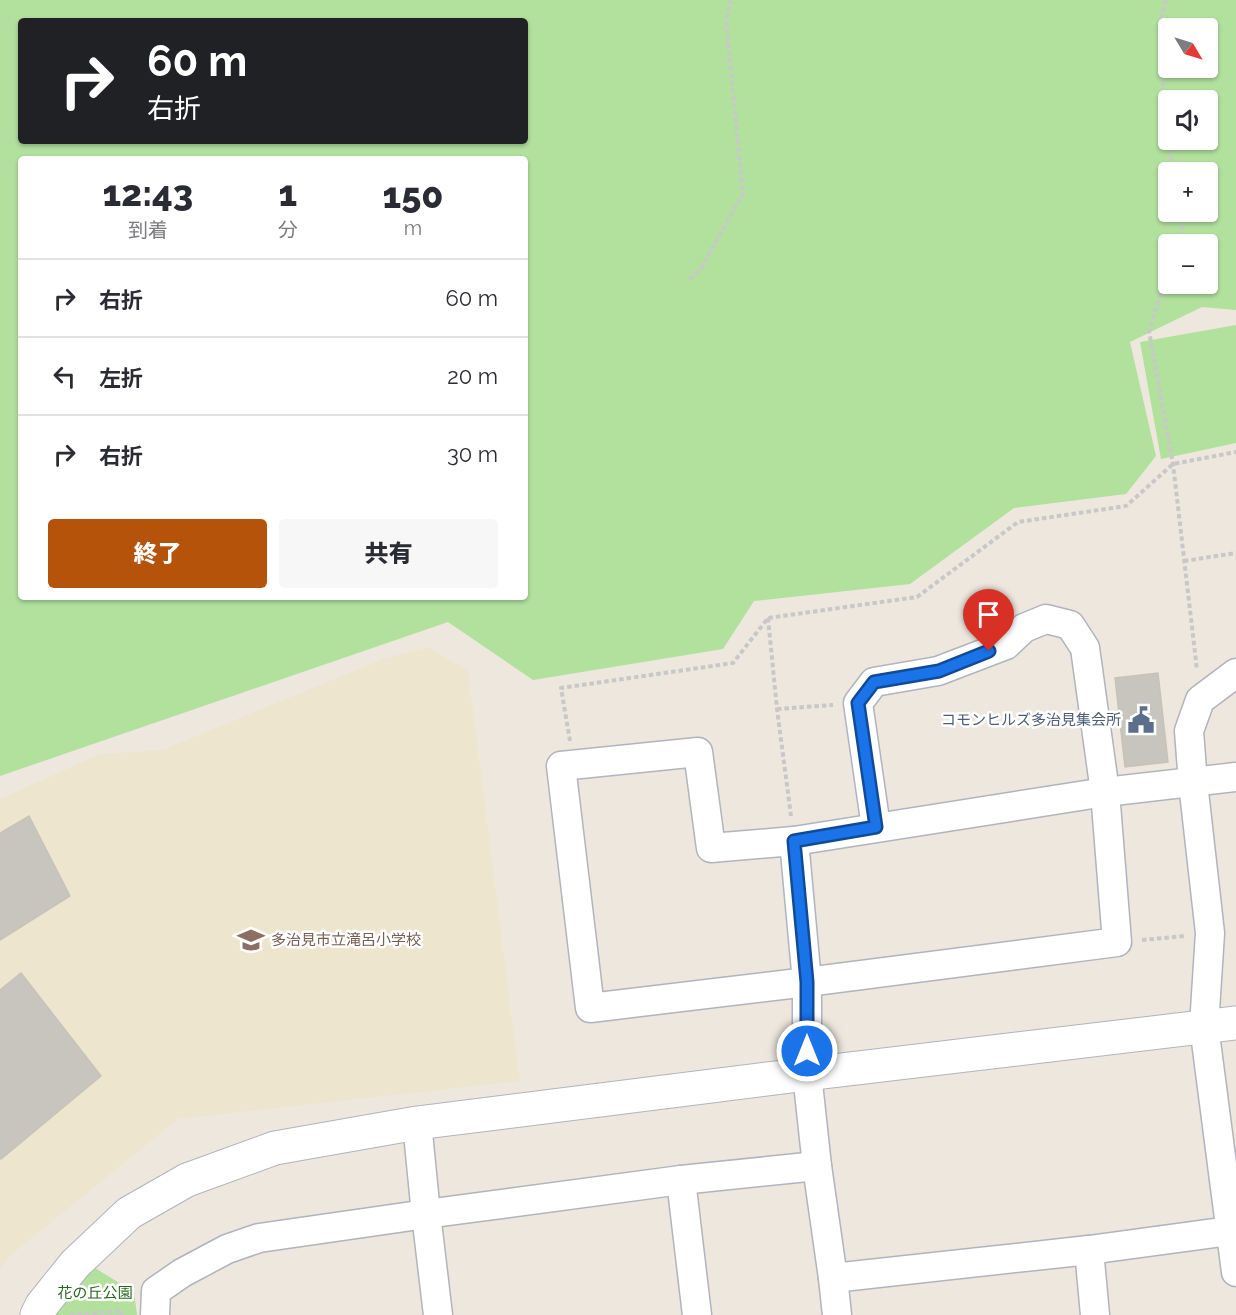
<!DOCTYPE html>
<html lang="ja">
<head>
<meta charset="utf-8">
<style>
  :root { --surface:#fff; --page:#f7f7f7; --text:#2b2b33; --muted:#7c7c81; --line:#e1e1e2; --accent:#b45309 }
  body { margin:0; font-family:Raleway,"Noto Sans JP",sans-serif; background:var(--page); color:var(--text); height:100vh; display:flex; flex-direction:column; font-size:22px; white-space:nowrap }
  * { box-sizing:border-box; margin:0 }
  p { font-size:20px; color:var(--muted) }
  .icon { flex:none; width:33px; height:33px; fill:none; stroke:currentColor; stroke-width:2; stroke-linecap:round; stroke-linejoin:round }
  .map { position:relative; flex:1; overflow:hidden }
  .side { position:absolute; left:18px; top:156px; width:510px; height:444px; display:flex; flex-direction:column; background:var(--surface); border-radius:6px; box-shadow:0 2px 4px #0004 }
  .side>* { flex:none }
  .banner { position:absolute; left:18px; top:18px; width:510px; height:126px; border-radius:6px; box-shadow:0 2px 4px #0004; background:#202124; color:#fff; overflow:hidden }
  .needle { width:39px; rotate:128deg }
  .tools { position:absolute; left:1158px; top:18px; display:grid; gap:12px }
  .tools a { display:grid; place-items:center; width:60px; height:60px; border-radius:6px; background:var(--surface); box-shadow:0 2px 4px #0004; font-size:30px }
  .pin { position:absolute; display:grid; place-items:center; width:51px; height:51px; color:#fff; margin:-62px -26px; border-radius:50% 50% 50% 0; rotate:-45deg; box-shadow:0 0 6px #0007 }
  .pin .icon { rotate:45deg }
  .me { position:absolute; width:66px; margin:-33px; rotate:0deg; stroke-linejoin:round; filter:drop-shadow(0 0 4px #0008) }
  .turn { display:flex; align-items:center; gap:21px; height:126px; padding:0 30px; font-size:27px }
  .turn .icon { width:78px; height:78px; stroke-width:2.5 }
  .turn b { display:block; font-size:42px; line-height:51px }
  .eta { display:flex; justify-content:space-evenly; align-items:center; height:102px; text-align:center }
  .eta b { font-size:36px; font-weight:800; line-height:42px }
  .button { display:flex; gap:12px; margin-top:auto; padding:12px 30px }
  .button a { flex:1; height:69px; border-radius:6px; background:var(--accent); color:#fff; font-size:24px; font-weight:800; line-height:69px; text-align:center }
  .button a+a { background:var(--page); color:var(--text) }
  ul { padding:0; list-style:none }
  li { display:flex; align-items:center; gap:18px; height:78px; padding:0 30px; border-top:2px solid var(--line) }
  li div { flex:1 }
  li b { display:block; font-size:22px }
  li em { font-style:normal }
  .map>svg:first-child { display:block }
  .education { fill:#eee5ce }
  .green { fill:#b1e19d; fill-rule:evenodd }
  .building { fill:#c8c4be; stroke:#c8c3b8; stroke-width:1.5 }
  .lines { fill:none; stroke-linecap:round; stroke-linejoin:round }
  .street-casing { stroke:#b1b4be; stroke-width:31 }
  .secondary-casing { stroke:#b1b4be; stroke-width:35 }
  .path { stroke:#c8c8c8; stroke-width:4; stroke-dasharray:4.5 3; stroke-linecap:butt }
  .street { stroke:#fff; stroke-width:28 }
  .secondary { stroke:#fff; stroke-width:33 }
  .route-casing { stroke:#114b97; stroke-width:15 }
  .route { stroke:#1a73e8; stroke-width:10 }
  .labels { text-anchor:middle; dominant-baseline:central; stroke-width:5; stroke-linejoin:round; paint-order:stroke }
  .service-label { font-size:15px; fill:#4e5e75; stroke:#fff; text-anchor:end }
  .education-label { font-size:15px; fill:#785e54; stroke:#fff; text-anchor:start }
  .park-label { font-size:15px; fill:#29671d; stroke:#fff }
</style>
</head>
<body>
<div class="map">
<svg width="1236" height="1315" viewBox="0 0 1236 1315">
  <rect width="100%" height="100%" fill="#ede7de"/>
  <!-- education -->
  <polygon class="education" points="428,647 468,671 520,1081 178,1119 12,1254 0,1269 0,799 100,754 163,750 383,659"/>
  <!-- green -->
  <g class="green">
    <path d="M0,0H1236V310L1202,307L1130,342L1156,456L1126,494L1014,508L910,584L754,601L723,649L533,680L448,622L0,776ZM21,21H525V141H21ZM1168,28H1208V68H1168ZM1168,100H1208V140H1168ZM21,159H525V597H21ZM1168,172H1208V212H1168ZM1168,244H1208V284H1168Z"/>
    <polygon points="1236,325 1236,443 1161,459 1140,342"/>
    <polygon points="90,1265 134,1292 137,1315 51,1315"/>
  </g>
  <!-- building -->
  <g class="building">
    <polygon points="1158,673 1168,762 1125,767 1115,678"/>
    <polygon points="29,816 70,896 0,940 0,833"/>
    <polygon points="21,973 101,1076 1,1159 0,1157 0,990"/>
  </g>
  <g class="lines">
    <defs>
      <g id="street">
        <polyline points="1236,673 1200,700 1189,731 1193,783 1210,933 1204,1026 1236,1272"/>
        <polyline points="794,841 711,848 698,752 561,766 590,1008 807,982 1117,942 1105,792 1085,648 1070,625 1046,619 1024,628 1006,645 938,671 874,682 858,703 876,827"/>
        <polyline points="417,1123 426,1214 438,1315"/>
        <polyline points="681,1180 697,1315"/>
        <polyline points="1089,1250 1095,1315"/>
        <polyline points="833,1278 1089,1250 1236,1230"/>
        <polyline points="155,1315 156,1291 182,1273 227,1249 259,1238 426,1214 681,1180 817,1166"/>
        <polyline points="837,1315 833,1278 817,1166 807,1074 807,982 794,841 1105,792 1236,777"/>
      </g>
      <polyline id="secondary" points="37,1315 42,1305 75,1264 129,1213 187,1180 275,1148 417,1123 807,1074 1236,1023"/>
    </defs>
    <!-- street casing -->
    <use href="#street" class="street-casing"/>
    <!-- secondary casing -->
    <use href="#secondary" class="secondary-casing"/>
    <!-- path -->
    <g class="path">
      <polyline points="1166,0 1161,18 1164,118 1173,172"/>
      <polyline points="1178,244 1182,230 1179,212"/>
      <polyline points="1168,272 1149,331 1173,464 1197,670"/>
      <polyline points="690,279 701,268 743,194 726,21 731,0"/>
      <polyline points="1184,561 1236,553"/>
      <polyline points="768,618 777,709 791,816"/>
      <polyline points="777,709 833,705"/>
      <polyline points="570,741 561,688 733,663 768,618 917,597 1018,522 1126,506 1173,464 1236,452"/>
      <polyline points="1142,940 1185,936"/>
      <polyline points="70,1315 122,1311 121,1315"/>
    </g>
    <!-- street -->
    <use href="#street" class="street"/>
    <!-- secondary -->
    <use href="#secondary" class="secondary"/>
  </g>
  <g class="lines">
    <defs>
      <polyline id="route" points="807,1051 807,982 794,841 876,827 858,703 874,682 939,671 989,651"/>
    </defs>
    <!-- route casing -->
    <use href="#route" class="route-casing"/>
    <!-- route -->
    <use href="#route" class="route"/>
  </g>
  <!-- icons -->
  <defs>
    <symbol id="civic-bare" viewBox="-9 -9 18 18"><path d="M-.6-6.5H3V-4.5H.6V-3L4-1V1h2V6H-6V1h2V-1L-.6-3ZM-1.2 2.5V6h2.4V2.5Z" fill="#5c6f8a" stroke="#fff" stroke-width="2.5" paint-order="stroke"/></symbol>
    <symbol id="school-bare" viewBox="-9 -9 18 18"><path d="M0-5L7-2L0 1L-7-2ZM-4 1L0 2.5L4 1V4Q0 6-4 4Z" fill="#8d6e63" stroke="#fff" stroke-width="2.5" paint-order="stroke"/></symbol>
  </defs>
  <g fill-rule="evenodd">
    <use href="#civic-bare" x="1122" y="701" width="38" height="38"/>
    <use href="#school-bare" x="232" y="921" width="38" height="38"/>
  </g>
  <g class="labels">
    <!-- service labels -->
    <g class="service-label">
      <text x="1121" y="720">コモンヒルズ多治見集会所</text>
    </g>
    <!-- education labels -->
    <g class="education-label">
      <text x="271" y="940">多治見市立滝呂小学校</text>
    </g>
    <!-- park labels -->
    <g class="park-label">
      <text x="95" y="1293">花の丘公園</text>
    </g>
  </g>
</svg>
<div class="tools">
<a><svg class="needle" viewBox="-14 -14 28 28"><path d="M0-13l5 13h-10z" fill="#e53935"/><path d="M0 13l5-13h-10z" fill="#7c7c81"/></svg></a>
<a><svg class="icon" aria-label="sound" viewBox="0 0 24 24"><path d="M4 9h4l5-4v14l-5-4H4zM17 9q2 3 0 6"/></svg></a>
<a>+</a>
<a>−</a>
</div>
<div class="pin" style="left:989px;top:651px;background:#d93025"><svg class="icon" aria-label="arrive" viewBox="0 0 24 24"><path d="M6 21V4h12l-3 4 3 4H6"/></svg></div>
<svg class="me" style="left:807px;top:1051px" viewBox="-20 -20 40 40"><circle r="17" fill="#1a73e8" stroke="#fff" stroke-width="3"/><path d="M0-11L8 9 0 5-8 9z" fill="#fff"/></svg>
<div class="banner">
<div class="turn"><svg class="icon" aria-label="right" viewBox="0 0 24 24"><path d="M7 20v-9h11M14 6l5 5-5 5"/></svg><div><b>60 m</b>右折</div></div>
</div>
<section class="side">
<div class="eta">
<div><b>12:43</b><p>到着</p></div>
<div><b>1</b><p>分</p></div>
<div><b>150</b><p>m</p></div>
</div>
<ul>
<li><svg class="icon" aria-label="right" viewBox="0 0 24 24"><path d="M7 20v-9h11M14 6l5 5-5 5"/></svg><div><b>右折</b></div><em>60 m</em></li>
<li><svg class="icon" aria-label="left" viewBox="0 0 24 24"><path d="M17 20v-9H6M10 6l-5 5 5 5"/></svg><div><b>左折</b></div><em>20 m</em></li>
<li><svg class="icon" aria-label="right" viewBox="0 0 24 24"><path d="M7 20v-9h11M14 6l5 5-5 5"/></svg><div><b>右折</b></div><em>30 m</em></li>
</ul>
<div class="button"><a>終了</a><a>共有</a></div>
</section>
</div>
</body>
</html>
